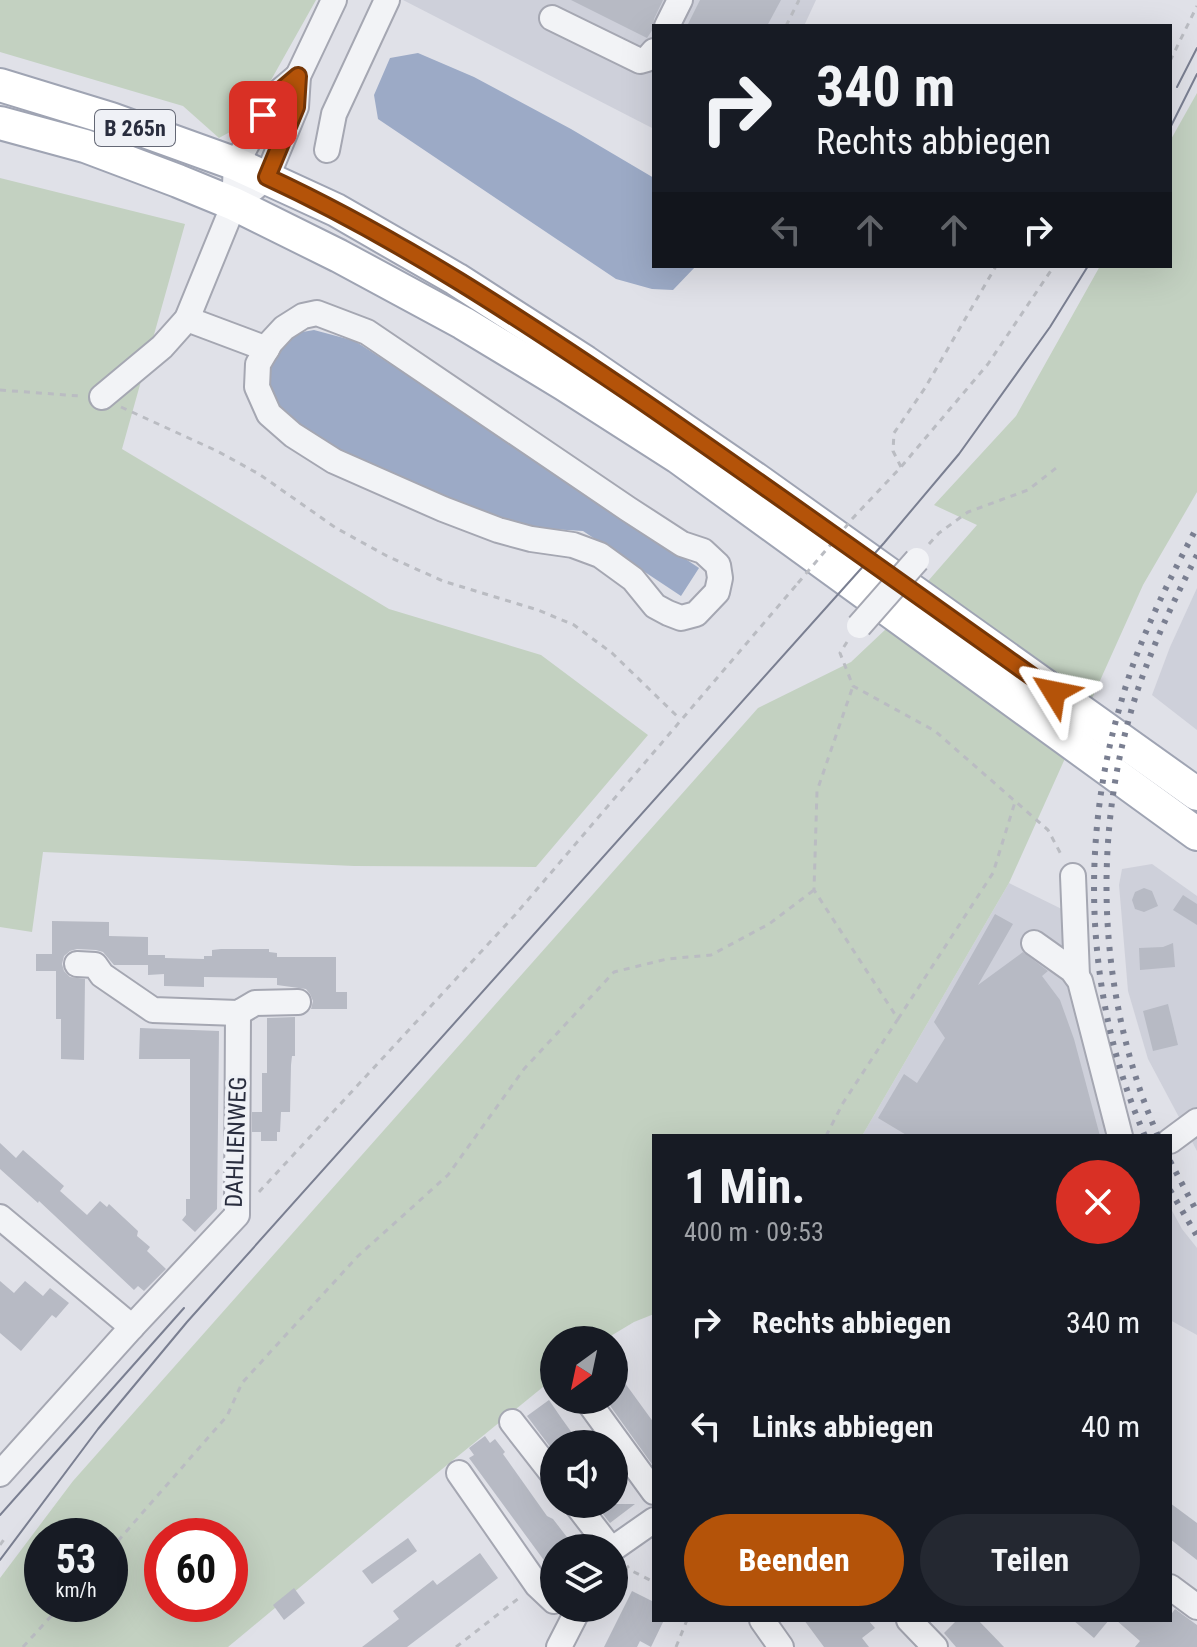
<!DOCTYPE html>
<html lang="de">
<head>
<meta charset="utf-8">
<style>
  :root { --surface:#171b24; --page:#242831; --text:#f1f3f6; --muted:#9ea1a6; --accent:#b45309 }
  body { margin:0; font-family:"Roboto Condensed",sans-serif; background:var(--page); color:var(--text); height:100vh; display:flex; flex-direction:column; font-size:30px; white-space:nowrap }
  * { box-sizing:border-box; margin:0 }
  p { font-size:26px; color:var(--muted) }
  .icon { flex:none; width:44px; height:44px; fill:none; stroke:currentColor; stroke-width:2; stroke-linecap:round; stroke-linejoin:round }
  .map { position:relative; flex:1; overflow:hidden }
  .details { position:absolute; left:652px; top:1134px; width:520px; height:488px; display:flex; flex-direction:column; background:var(--surface); border-radius:0px; box-shadow:0 8px 32px #0002 }
  .details>* { flex:none }
  .top-card { position:absolute; left:652px; top:24px; width:520px; height:244px; border-radius:0px; box-shadow:0 8px 32px #0002; background:#171b24; color:var(--text); overflow:hidden }
  .needle { width:52px; rotate:213deg }
  .fabs { position:absolute; left:540px; top:1326px; display:grid; gap:16px }
  .fabs a { display:grid; place-items:center; width:88px; height:88px; border-radius:50%; background:var(--surface); box-shadow:0 8px 32px #0002; font-size:40px }
  .speed { position:absolute; left:24px; top:1518px; display:flex; gap:16px; font-size:40px; font-weight:700; text-align:center }
  .speed>* { display:grid; place-content:center; width:104px; height:104px; border-radius:50%; background:var(--surface); box-shadow:0 8px 32px #0002; line-height:1 }
  .speed small { font-size:20px; font-weight:400 }
  .speed .limit { border:12px solid #d22; background:#fff; color:#111 }
  .pin { position:absolute; display:grid; place-items:center; width:68px; height:68px; color:#fff; margin:-34px; border-radius:16px; box-shadow:0 4px 12px #0006 }
  .me { position:absolute; width:88px; margin:-44px; rotate:305deg; stroke-linejoin:round; filter:drop-shadow(0 0 6px #0008) }
  .turn { display:flex; align-items:center; gap:28px; height:168px; padding:0 32px; font-size:36px }
  .turn .icon { width:104px; height:104px; stroke-width:2.5 }
  .turn b { display:block; font-size:56px; line-height:68px }
  .lanes { display:flex; align-items:center; height:76px; padding:0 32px; background:#0003; justify-content:center; gap:40px; direction:ltr }
  .lanes .off { opacity:.35 }
  .round { display:grid; place-items:center; flex:none; width:84px; height:84px; border-radius:42px; background:var(--page) }
  .head { display:flex; align-items:center; justify-content:space-between; height:136px; padding:0 32px }
  h1 { font-size:48px; font-weight:700; line-height:60px }
  .button { display:flex; gap:16px; margin-top:auto; padding:16px 32px }
  .button a { flex:1; height:92px; border-radius:48px; background:var(--accent); color:#fff; font-size:32px; font-weight:700; line-height:92px; text-align:center }
  .button a+a { background:var(--page); color:var(--text) }
  ul { padding:0; list-style:none }
  li { display:flex; align-items:center; gap:24px; height:104px; padding:0 32px }
  li div { flex:1 }
  li b { display:block; font-size:30px }
  li em { font-style:normal }
  .map>svg:first-child { display:block }
  .built { fill:#ced0da }
  .green { fill:#c3d1c1; fill-rule:evenodd }
  .water { fill:#9caac6 }
  .building { fill:#b7bac4 }
  .lines { fill:none; stroke-linecap:round; stroke-linejoin:round }
  .minor-casing { stroke:#a5a7b2; stroke-width:28 }
  .major-casing { stroke:#9fa4b3; stroke-width:36 }
  .path { stroke:#babcc2; stroke-width:3; stroke-dasharray:6 6; stroke-linecap:butt }
  .minor { stroke:#f2f3f6; stroke-width:24 }
  .major { stroke:#fff; stroke-width:32 }
  .tram { stroke:#7a7f91; stroke-width:2 }
  .rail { stroke:#7a7f91; stroke-width:6; stroke-dasharray:4 8; stroke-linecap:butt }
  .minor-bridge-casing { stroke:#a5a7b2; stroke-width:28; stroke-linecap:butt }
  .path-bridge { stroke:#babcc2; stroke-width:3; stroke-dasharray:6 6; stroke-linecap:butt }
  .minor-bridge { stroke:#f2f3f6; stroke-width:24 }
  .route-casing { stroke:#753606; stroke-width:20 }
  .route { stroke:#b45309; stroke-width:14 }
  .labels { text-anchor:middle; dominant-baseline:central; stroke-width:7; stroke-linejoin:round; paint-order:stroke }
  .shield { fill:#eff1f6; stroke:#646875; stroke-width:2 }
  .shield-label { font-size:22px; font-weight:bold; fill:#292d3e }
  .street-label { font-size:24px; fill:#292d3e; stroke:#eff1f6 }
</style>
</head>
<body>
<div class="map">
<svg width="1197" height="1647" viewBox="0 0 1197 1647">
  <rect width="100%" height="100%" fill="#e0e1e8"/>
  <!-- built -->
  <g class="built">
    <polygon points="403,0 816,0 804,26 654,26 654,129"/>
    <polygon points="1197,588 1197,730 1152,695 1170,647"/>
    <polygon points="1152,864 1197,896 1197,1151 1148,1059 1128,991 1119,885 1122,869"/>
    <polygon points="1009,883 1080,918 1098,1034 1131,1136 862,1136"/>
    <polygon points="1170,1207 1182,1229 1197,1248 1197,1335 1170,1320"/>
  </g>
  <!-- green -->
  <g class="green">
    <polygon points="0,0 316,0 257,105 241,126 219,138 183,106 0,52"/>
    <path d="M1197,93V492L1143,585L1009,883L862,1136H654V1314L634,1322L604,1340H554V1378L436,1474L228,1647H0V1578L73,1481L758,708L851,662L887,628L977,525L934,505L1016,416L1100,266H1170V141ZM42,1536H110V1604H42ZM162,1536H230V1604H162Z"/>
    <polygon points="0,178 185,224 122,449 389,609 541,655 648,735 536,867 354,866 43,852 32,932 0,927"/>
  </g>
  <!-- water -->
  <g class="water">
    <polygon points="418,53 474,77 571,129 654,178 654,266 696,266 673,290 652,289 616,279 378,119 374,95 390,58"/>
    <polygon points="314,330 355,341 489,428 699,568 681,596 583,531 502,526 359,464 274,411 265,387 269,360 291,334"/>
  </g>
  <!-- building -->
  <g class="building">
    <polygon points="571,0 663,0 654,19 653,29 647,38"/>
    <polygon points="700,0 781,0 767,26 687,26"/>
    <polygon points="1144,888 1152,891 1158,906 1144,912 1135,909 1132,900 1135,892"/>
    <polygon points="1183,895 1197,904 1197,925 1173,910"/>
    <polygon points="995,914 1013,924 978,985 1023,952 1048,971 1042,976 1060,1000 1074,1039 1100,1136 908,1136 878,1118 904,1074 917,1083 945,1038 934,1022"/>
    <polygon points="52,921 109,922 109,936 148,937 148,965 114,965 103,952 96,950 77,949 70,951 64,956 62,964 64,971 70,977 85,979 84,1060 61,1059 61,1019 56,1019 56,971 36,971 36,954 52,954"/>
    <polygon points="1173,943 1175,967 1140,970 1139,948 1163,947"/>
    <polygon points="221,949 269,949 269,952 277,953 277,957 336,957 336,992 347,992 347,1009 311,1009 313,1001 310,994 306,989 277,985 277,978 204,977 204,987 164,986 164,974 148,975 148,955 165,955 165,958 204,959 204,956 212,956 212,950"/>
    <polygon points="1168,1004 1178,1045 1153,1051 1143,1011"/>
    <polygon points="295,1017 295,1056 292,1056 291,1065 290,1112 281,1112 280,1132 277,1132 277,1141 261,1141 261,1132 252,1132 252,1112 262,1112 262,1073 267,1073 267,1018"/>
    <polygon points="140,1028 219,1031 217,1209 195,1232 182,1220 186,1215 186,1199 190,1199 190,1059 139,1059"/>
    <polygon points="0,1143 16,1158 23,1150 64,1186 60,1191 87,1215 100,1201 107,1207 109,1204 138,1231 137,1236 150,1247 147,1251 166,1269 144,1291 138,1286 134,1290 39,1201 38,1203 0,1169"/>
    <polygon points="0,1281 14,1293 25,1281 43,1296 50,1288 69,1303 56,1318 52,1315 21,1351 0,1333"/>
    <polygon points="614,1368 654,1423 654,1467 606,1400 614,1400"/>
    <polygon points="549,1400 562,1419 580,1444 554,1444 554,1452 527,1416"/>
    <polygon points="485,1436 490,1443 495,1439 505,1452 503,1454 547,1516 553,1519 570,1541 561,1548 554,1548 554,1574 469,1458 474,1455 469,1448"/>
    <polygon points="1170,1503 1197,1523 1197,1560 1170,1539"/>
    <polygon points="595,1504 635,1504 610,1523"/>
    <polygon points="408,1538 417,1551 372,1584 362,1571"/>
    <polygon points="480,1553 498,1578 407,1647 362,1647 399,1619 393,1611 433,1580 437,1585"/>
    <polygon points="294,1588 305,1603 284,1620 273,1605"/>
    <polygon points="632,1591 654,1602 654,1620 664,1620 651,1647 640,1641 637,1647 604,1647"/>
    <polygon points="1175,1609 1197,1625 1197,1647 1135,1647 1140,1641 1116,1620 1170,1620 1170,1616"/>
    <polygon points="804,1620 868,1620 875,1628 862,1638 869,1647 824,1647"/>
    <polygon points="957,1620 978,1620 1004,1647 956,1647 944,1633"/>
    <polygon points="1073,1620 1109,1620 1094,1638"/>
  </g>
  <g class="lines">
    <defs>
      <g id="minor">
        <polyline points="552,18 640,61 647,59 654,51"/>
        <polyline points="667,26 680,0"/>
        <polyline points="327,150 334,114 387,0"/>
        <polyline points="253,189 267,177 296,107 298,76 334,0"/>
        <polygon points="317,313 367,332 628,509 682,544 703,551 718,565 720,578 717,592 696,614 681,618 668,613 655,606 633,579 600,555 573,545 531,539 498,530 443,509 334,461 293,435 269,414 257,387 258,364 271,342 284,328 303,316"/>
        <polyline points="187,319 267,349"/>
        <polyline points="102,397 162,347 187,319 234,204 236,164 272,98 298,76"/>
        <polyline points="1073,876 1077,976"/>
        <polyline points="1034,943 1072,970 1080,981 1120,1136"/>
        <polyline points="77,964 95,965 102,975 153,1010 238,1013 255,1003 298,1002"/>
        <polyline points="1170,1141 1197,1121"/>
        <polyline points="0,1217 132,1327"/>
        <polyline points="587,1400 654,1492"/>
        <polyline points="512,1422 554,1476"/>
        <polyline points="459,1473 537,1585 554,1601"/>
        <polyline points="0,1474 132,1327 237,1215 238,1013"/>
        <polyline points="576,1504 610,1548"/>
        <polyline points="614,1548 654,1520"/>
        <polyline points="1170,1587 1197,1607"/>
        <polyline points="762,1620 781,1647"/>
        <polyline points="909,1620 935,1647"/>
        <polyline points="559,1647 579,1608"/>
      </g>
      <g id="major">
        <polyline points="0,85 111,119 236,164 336,210 456,279 585,362 757,480 1197,794"/>
        <polyline points="0,123 85,146 178,181 234,204 339,256 463,323 564,384 678,457 1197,834"/>
      </g>
    </defs>
    <!-- minor casing -->
    <use href="#minor" class="minor-casing"/>
    <!-- major casing -->
    <use href="#major" class="major-casing"/>
    <!-- path -->
    <g class="path">
      <polyline points="786,26 799,0"/>
      <polyline points="1170,61 1197,6"/>
      <polyline points="0,390 80,396"/>
      <polyline points="121,407 217,451 259,474 336,528 387,556 443,581 538,610 574,625 612,653 680,719"/>
      <polyline points="901,467 893,451 894,433 925,388 996,266"/>
      <polyline points="852,519 901,467 988,364 1054,266"/>
      <polyline points="929,544 939,533 968,512 1028,490 1060,465"/>
      <polyline points="847,642 840,653 853,686 935,731 1048,830 1063,858"/>
      <polyline points="898,1019 993,873 1015,802"/>
      <polyline points="826,1136 843,1103 898,1019 814,890 817,791 853,686"/>
      <polyline points="259,1192 515,915 798,583"/>
      <polyline points="0,1545 5,1538"/>
      <polyline points="110,1550 227,1416 242,1383 357,1257 448,1175 524,1069 614,972 667,959 711,955 769,924 814,890"/>
      <polyline points="629,1566 626,1568 654,1582"/>
      <polyline points="23,1647 62,1604"/>
      <polyline points="456,1647 519,1598"/>
      <polyline points="676,1647 687,1620"/>
    </g>
    <!-- minor -->
    <use href="#minor" class="minor"/>
    <!-- major -->
    <use href="#major" class="major"/>
    <!-- tram -->
    <g class="tram">
      <polyline points="1177,87 1197,48"/>
      <polyline points="1170,128 1197,74"/>
      <polyline points="0,1515 184,1308"/>
      <polyline points="0,1560 98,1429 187,1322 884,543 959,454 1050,327 1088,266"/>
    </g>
    <!-- rail -->
    <g class="rail">
      <path d="M1145,1136C1086,1002 1079,846 1120,706C1137,643 1167,584 1197,527"/>
      <path d="M1158,1136C1097,997 1090,833 1138,689C1154,642 1175,598 1197,555"/>
      <polyline points="1170,1161 1197,1212"/>
      <polyline points="1170,1190 1197,1236"/>
    </g>
    <defs>
      <polyline id="minor-bridge" points="859,626 917,560"/>
    </defs>
    <!-- minor-bridge casing -->
    <use href="#minor-bridge" class="minor-bridge-casing"/>
    <!-- path-bridge -->
    <polyline class="path-bridge" points="798,583 849,523"/>
    <!-- minor-bridge -->
    <use href="#minor-bridge" class="minor-bridge"/>
  </g>
  <g class="lines">
    <defs>
      <path id="route" d="M263,115L272,98L298,76L296,107L267,177C399,238 521,319 642,401C780,496 917,595 1054,692"/>
    </defs>
    <!-- route casing -->
    <use href="#route" class="route-casing"/>
    <!-- route -->
    <use href="#route" class="route"/>
  </g>
  <g class="labels">
    <!-- shield labels -->
    <rect class="shield" x="95" y="110" width="80" height="36" rx="6"/>
    <g class="shield-label">
      <text x="135" y="128">B 265n</text>
    </g>
    <!-- street labels -->
    <g class="street-label">
      <text transform="translate(236 1142) rotate(-88)">DAHLIENWEG</text>
    </g>
  </g>
</svg>
<div class="fabs">
<a><svg class="needle" viewBox="-14 -14 28 28"><path d="M0-13l5 13h-10z" fill="#e53935"/><path d="M0 13l5-13h-10z" fill="#9ea1a6"/></svg></a>
<a><svg class="icon" aria-label="sound" viewBox="0 0 24 24"><path d="M4 9h4l5-4v14l-5-4H4zM17 9q2 3 0 6"/></svg></a>
<a><svg class="icon" aria-label="layers" viewBox="0 0 24 24"><path d="M12 4l9 5-9 5-9-5zM3 14l9 5 9-5"/></svg></a>
</div>
<div class="speed"><div>53<small>km/h</small></div><div class="limit">60</div></div>
<div class="pin" style="left:263px;top:115px;background:#d93025"><svg class="icon" aria-label="arrive" viewBox="0 0 24 24"><path d="M6 21V4h12l-3 4 3 4H6"/></svg></div>
<svg class="me" style="left:1054px;top:692px" viewBox="-20 -20 40 40"><path d="M0-17L14 15 0 8-14 15z" fill="#b45309" stroke="#fff" stroke-width="4"/></svg>
<div class="top-card">
<div class="turn"><svg class="icon" aria-label="right" viewBox="0 0 24 24"><path d="M7 20v-9h11M14 6l5 5-5 5"/></svg><div><b>340 m</b>Rechts abbiegen</div></div>
<div class="lanes"><svg class="icon off" aria-label="left" viewBox="0 0 24 24"><path d="M17 20v-9H6M10 6l-5 5 5 5"/></svg><svg class="icon off" aria-label="ahead" viewBox="0 0 24 24"><path d="M12 20V5M6 11l6-6 6 6"/></svg><svg class="icon off" aria-label="ahead" viewBox="0 0 24 24"><path d="M12 20V5M6 11l6-6 6 6"/></svg><svg class="icon" aria-label="right" viewBox="0 0 24 24"><path d="M7 20v-9h11M14 6l5 5-5 5"/></svg></div>
</div>
<section class="details">
<div class="head"><div><h1>1 Min.</h1><p>400 m · 09:53</p></div><a class="round" style="background:#d93025;color:#fff"><svg class="icon" aria-label="close" viewBox="0 0 24 24"><path d="M6 6l12 12M18 6L6 18"/></svg></a></div>
<ul>
<li><svg class="icon" aria-label="right" viewBox="0 0 24 24"><path d="M7 20v-9h11M14 6l5 5-5 5"/></svg><div><b>Rechts abbiegen</b></div><em>340 m</em></li>
<li><svg class="icon" aria-label="left" viewBox="0 0 24 24"><path d="M17 20v-9H6M10 6l-5 5 5 5"/></svg><div><b>Links abbiegen</b></div><em>40 m</em></li>
</ul>
<div class="button"><a>Beenden</a><a>Teilen</a></div>
</section>
</div>
</body>
</html>
